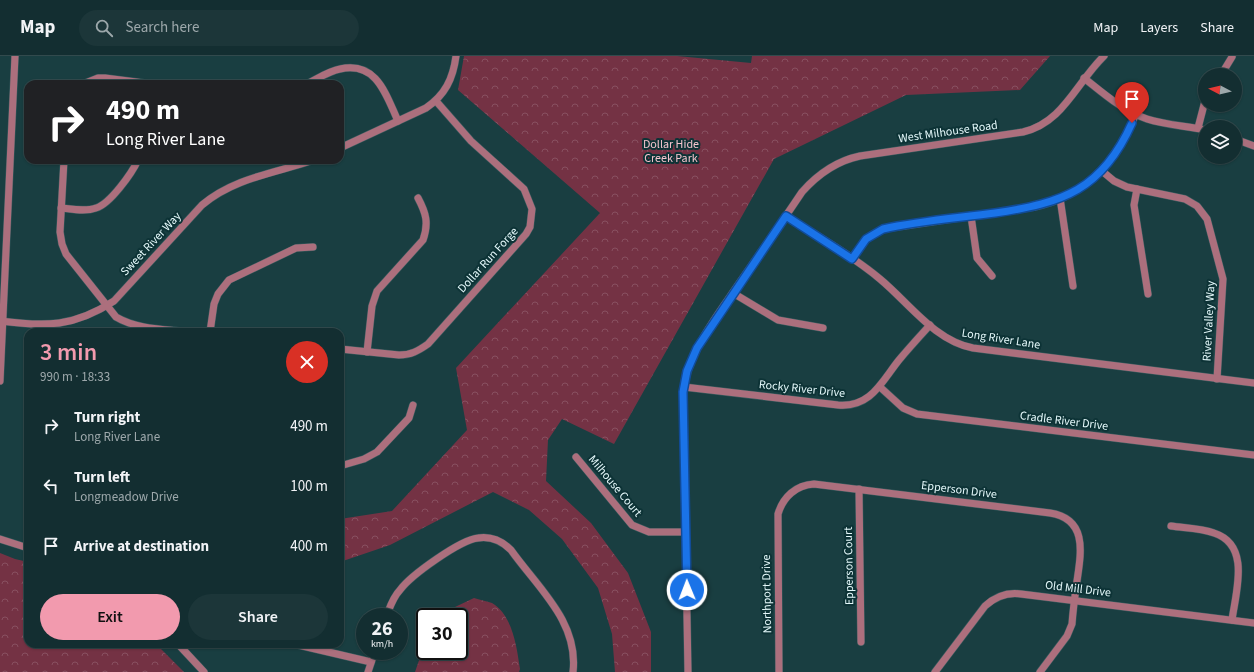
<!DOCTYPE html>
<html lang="en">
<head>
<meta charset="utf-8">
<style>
  :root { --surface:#132e31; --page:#1c3639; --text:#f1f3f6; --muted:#9da8ab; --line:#324a4d; --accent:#f29aae }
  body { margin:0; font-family:"Source Sans 3",sans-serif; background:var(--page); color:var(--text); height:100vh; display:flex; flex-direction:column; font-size:15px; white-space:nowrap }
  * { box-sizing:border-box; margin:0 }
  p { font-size:13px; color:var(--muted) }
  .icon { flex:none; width:22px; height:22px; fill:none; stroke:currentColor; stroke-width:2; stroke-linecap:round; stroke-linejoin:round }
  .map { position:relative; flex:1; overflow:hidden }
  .sheet { position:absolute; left:24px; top:272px; width:320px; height:320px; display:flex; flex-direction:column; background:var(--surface); border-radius:12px; box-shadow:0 1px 3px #0004,0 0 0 1px var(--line) }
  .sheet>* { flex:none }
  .hud { position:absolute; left:24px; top:24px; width:320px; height:84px; border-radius:12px; box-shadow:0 1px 3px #0004,0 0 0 1px var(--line); background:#202124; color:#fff; overflow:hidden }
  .needle { width:26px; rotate:277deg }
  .buttons { position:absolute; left:1198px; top:12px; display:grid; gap:8px }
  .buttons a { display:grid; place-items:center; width:44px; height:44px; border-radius:50%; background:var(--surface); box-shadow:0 1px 3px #0004,0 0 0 1px var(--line); font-size:20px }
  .speed { position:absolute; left:356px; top:552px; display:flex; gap:8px; font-size:20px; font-weight:700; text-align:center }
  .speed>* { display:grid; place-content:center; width:52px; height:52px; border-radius:50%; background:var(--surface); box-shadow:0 1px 3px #0004,0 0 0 1px var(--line); line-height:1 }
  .speed small { font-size:10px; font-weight:400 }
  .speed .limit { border:2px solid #111; border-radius:6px; background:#fff; color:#111 }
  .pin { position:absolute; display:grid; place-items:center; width:34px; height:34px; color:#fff; margin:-41px -17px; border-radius:50% 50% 50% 0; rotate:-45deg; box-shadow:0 0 4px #0007 }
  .pin .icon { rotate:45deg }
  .me { position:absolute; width:44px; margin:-22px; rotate:359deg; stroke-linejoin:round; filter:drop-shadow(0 0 3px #0008) }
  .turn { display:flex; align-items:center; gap:14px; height:84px; padding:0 16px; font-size:18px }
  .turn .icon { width:52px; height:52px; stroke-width:2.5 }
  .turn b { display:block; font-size:28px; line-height:34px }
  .round { display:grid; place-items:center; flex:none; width:42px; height:42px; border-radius:21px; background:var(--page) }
  .headline { display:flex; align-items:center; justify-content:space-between; height:68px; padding:0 16px }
  h1 { font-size:24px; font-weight:600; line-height:30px; color:var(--accent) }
  .primary-button { display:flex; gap:8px; margin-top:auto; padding:8px 16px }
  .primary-button a { flex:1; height:46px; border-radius:24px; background:var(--accent); color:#111; font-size:16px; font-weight:600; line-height:46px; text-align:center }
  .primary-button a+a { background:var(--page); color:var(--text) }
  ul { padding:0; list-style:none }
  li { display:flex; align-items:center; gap:12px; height:60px; padding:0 16px }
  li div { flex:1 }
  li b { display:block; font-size:15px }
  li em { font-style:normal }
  header { display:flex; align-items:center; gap:24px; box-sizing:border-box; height:56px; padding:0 20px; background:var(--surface); border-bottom:1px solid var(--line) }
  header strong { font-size:19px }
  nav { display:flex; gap:22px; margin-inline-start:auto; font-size:14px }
  .search { width:280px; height:36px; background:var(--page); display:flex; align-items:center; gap:10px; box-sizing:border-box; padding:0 14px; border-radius:22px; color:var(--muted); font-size:15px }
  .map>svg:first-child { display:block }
  .forest { fill:url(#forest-crowns) }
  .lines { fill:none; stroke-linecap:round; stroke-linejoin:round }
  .minor-casing { stroke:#3a5c5f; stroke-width:8 }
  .minor { stroke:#ac6f7d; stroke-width:7 }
  .route-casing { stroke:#114b97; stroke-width:10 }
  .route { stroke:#1a73e8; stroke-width:7 }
  .labels { text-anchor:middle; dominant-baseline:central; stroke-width:4; stroke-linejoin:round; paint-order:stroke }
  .street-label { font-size:12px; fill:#e5f9fb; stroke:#0d3336 }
  .park-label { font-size:12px; fill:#f6c4ce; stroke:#0d3336 }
</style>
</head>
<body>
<header>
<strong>Map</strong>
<div class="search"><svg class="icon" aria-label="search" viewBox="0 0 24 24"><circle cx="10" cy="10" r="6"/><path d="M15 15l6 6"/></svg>Search here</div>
<nav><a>Map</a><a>Layers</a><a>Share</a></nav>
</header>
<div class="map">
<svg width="1254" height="616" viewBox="0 0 1254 616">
  <defs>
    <pattern id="forest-crowns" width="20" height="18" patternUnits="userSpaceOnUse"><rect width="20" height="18" fill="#743244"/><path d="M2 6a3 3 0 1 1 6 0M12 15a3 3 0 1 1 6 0" fill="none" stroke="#885060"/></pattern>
  </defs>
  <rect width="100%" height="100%" fill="#193e41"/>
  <!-- forest -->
  <g class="forest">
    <polygon points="464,0 677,0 751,7 752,0 1050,0 1020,34 906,39 774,103 614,388 562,363 548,384 546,425 591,467 628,517 651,576 651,616 615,616 612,578 598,532 562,483 529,454 493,436 390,489 340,506 340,463 392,455 467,374 456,312 600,157 458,34"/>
    <polygon points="0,497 15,503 28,506 28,588 156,588 184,616 0,616"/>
    <path d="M474,542C479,544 487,545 492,547C513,559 517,593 520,613L519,616H415L425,587V595H459V561H445L455,551Z"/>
  </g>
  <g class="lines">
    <defs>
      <g id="minor">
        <polyline points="1221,19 1232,1"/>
        <path d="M1084,22C1103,37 1123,55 1147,63C1166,69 1186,70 1205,74"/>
        <polyline points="83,28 98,22 105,22 152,28"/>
        <path d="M306,28C317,23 329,15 340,13C377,5 386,39 398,65"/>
        <polyline points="1198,72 1205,45"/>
        <polyline points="1235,83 1254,90"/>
        <path d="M340,92L426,52C445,39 453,23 456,0"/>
        <path d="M64,104L60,176L62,188L66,198L116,261C138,274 166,273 191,276"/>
        <polyline points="1102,115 1114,125 1127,131 1185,143 1197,150 1207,163 1223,223 1217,323"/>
        <polyline points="1137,133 1134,149 1148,238"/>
        <polyline points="1060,142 1073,230"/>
        <path d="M61,152C72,153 85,156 96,152C110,148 132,117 138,104"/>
        <path d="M787,160C818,181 852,199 880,223C909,247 935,285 973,292L1254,327"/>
        <polyline points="971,160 977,202 992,220"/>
        <path d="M852,203L866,183L883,173L1034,151C1089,139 1114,107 1136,58"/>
        <polyline points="733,237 778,264 823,272"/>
        <path d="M0,265C46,271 74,271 114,245L202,149C234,122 275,117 314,104"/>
        <polyline points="210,276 214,248 218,238 229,224 296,192 313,191"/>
        <path d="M340,293L399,299C411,299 418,295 428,288L526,178L530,171L532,153L524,133L471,85L436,45"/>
        <path d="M367,296L372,250L377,235L423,184C429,167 426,157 418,142"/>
        <polyline points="0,325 15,0"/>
        <path d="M684,331L838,349C871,352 882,325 899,304C909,292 920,280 930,269"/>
        <polyline points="880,331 903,352 917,358 1254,399"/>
        <polyline points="576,401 632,469 649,476 686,476"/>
        <polyline points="340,410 364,403 377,396 409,362 413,349"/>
        <polyline points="859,433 861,586"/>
        <path d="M1171,470C1185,472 1201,472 1214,477C1251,489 1236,535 1232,564"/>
        <polyline points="0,483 28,492"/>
        <path d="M386,561C390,551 393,541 400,534C411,519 460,484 478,482C491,480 502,485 511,494C538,532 579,566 573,616"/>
        <polyline points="178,588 204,616"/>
        <polyline points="294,588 371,606"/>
        <polyline points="368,616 375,595"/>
        <path d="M688,616L683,336C689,294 717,260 740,226C761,196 782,166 802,136C818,118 836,105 860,100L1023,76C1063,67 1076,27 1104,0"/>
        <path d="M779,616L778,458C783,441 796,429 814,428L1050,457C1088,463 1081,497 1077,525C1075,539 1073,554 1072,568L1067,580L1040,616"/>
        <path d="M935,616L985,550C995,541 1007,536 1021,538L1254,567"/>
      </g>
    </defs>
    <!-- minor casing -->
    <use href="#minor" class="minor-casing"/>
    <!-- minor -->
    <use href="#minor" class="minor"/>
  </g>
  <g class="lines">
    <defs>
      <path id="route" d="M687,534L683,336L687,315L697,292L786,160L852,203L866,183L883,173C919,165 958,162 995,157C1063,147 1102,134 1132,67"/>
    </defs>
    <!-- route casing -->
    <use href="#route" class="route-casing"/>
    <!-- route -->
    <use href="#route" class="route"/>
  </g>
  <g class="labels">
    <!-- street labels -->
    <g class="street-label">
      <text transform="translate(948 76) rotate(-8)">West Milhouse Road</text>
      <text transform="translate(151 188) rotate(-47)">Sweet River Way</text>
      <text transform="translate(488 204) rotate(-48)">Dollar Run Forge</text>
      <text transform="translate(1209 265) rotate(-87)">River Valley Way</text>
      <text transform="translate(1001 283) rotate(9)">Long River Lane</text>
      <text transform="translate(802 333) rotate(6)">Rocky River Drive</text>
      <text transform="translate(1064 365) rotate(7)">Cradle River Drive</text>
      <text transform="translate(615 430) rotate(50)">Milhouse Court</text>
      <text transform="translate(959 434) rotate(7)">Epperson Drive</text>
      <text transform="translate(849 510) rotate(-91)">Epperson Court</text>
      <text transform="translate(1078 533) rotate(7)">Old Mill Drive</text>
      <text transform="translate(767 538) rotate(-91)">Northport Drive</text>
    </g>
    <!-- park labels -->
    <g class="park-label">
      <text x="671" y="88">Dollar Hide<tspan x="671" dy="14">Creek Park</tspan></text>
    </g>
  </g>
</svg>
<div class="buttons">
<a><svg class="needle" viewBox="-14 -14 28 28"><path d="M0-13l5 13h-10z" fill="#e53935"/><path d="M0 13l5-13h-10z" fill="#9da8ab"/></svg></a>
<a><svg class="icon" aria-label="layers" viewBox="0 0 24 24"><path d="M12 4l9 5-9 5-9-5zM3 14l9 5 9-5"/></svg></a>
</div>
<div class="speed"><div>26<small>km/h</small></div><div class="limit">30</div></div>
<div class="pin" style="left:1132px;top:67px;background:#d93025"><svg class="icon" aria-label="arrive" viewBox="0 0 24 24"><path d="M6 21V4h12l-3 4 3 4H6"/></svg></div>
<svg class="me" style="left:687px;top:534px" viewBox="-20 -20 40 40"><circle r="17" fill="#1a73e8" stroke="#fff" stroke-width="3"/><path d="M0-11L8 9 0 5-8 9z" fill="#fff"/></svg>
<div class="hud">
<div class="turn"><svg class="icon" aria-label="right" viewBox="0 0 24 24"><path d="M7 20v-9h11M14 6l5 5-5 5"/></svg><div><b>490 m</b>Long River Lane</div></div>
</div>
<section class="sheet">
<div class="headline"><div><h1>3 min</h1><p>990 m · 18:33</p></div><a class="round" style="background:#d93025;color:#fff"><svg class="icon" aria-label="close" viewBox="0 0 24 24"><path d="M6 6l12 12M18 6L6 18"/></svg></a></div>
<ul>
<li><svg class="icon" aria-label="right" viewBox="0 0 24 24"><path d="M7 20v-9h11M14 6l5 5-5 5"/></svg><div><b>Turn right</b><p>Long River Lane</p></div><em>490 m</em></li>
<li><svg class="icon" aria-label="left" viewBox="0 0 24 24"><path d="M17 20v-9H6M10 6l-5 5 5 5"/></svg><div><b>Turn left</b><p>Longmeadow Drive</p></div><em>100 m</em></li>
<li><svg class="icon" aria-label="arrive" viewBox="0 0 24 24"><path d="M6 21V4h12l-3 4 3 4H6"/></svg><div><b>Arrive at destination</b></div><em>400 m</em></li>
</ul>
<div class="primary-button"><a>Exit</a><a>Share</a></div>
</section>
</div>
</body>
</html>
